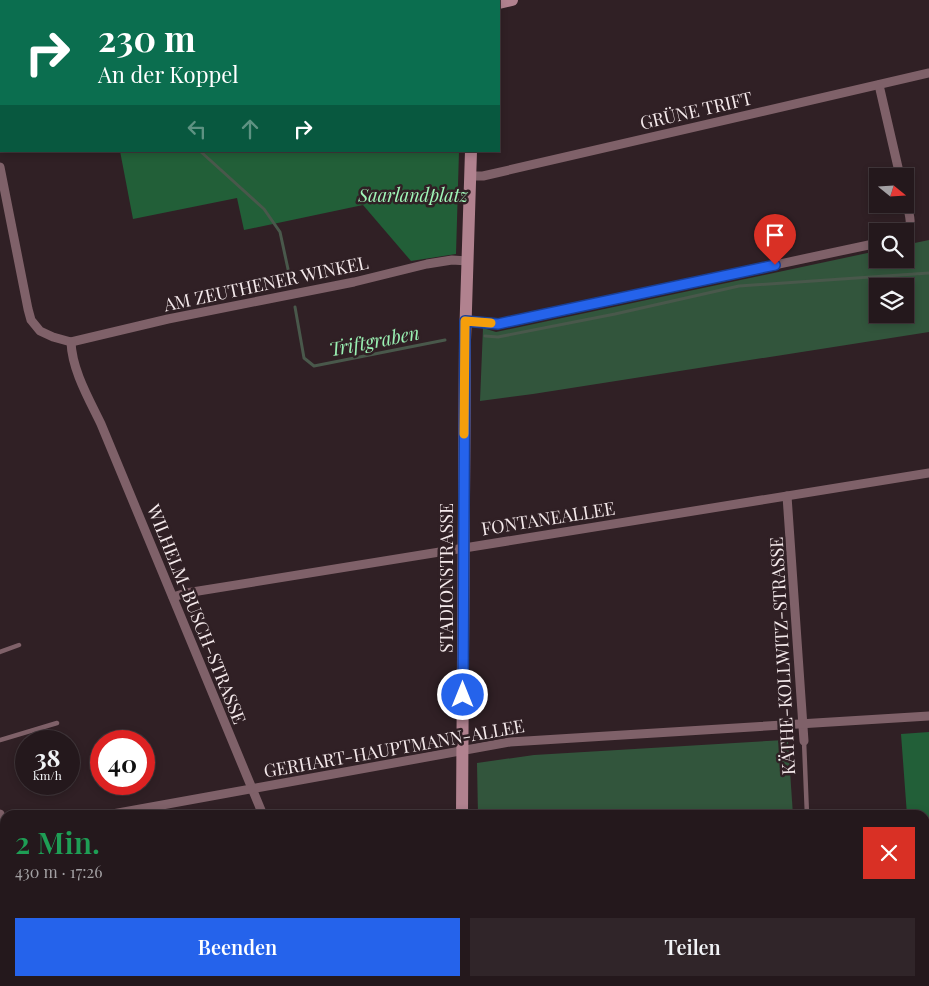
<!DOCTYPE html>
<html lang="de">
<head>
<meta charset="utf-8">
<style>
  :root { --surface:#24181c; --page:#302529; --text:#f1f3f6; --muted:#a3a0a3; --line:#41373b; --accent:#2563eb }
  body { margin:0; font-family:"Playfair Display",serif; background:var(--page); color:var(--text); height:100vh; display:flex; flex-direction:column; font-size:19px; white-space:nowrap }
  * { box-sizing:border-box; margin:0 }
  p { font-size:16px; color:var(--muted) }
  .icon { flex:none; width:28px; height:28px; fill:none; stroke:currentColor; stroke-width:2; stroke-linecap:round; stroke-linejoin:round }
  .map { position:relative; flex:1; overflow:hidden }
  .sheet { position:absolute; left:0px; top:810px; width:930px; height:176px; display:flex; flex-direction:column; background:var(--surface); border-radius:15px 15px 0 0; box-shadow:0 2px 8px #0003,0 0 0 1px var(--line) }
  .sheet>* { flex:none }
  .top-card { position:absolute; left:0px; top:0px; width:500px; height:152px; box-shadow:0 2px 8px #0003,0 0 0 1px var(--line); background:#0b6e4f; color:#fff; overflow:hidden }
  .needle { width:32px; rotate:108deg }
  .buttons { position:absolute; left:869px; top:168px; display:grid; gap:10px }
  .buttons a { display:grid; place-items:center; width:45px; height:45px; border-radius:0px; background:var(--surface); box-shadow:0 2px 8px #0003,0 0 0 1px var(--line); font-size:25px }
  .speed { position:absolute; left:15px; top:730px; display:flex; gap:10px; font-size:25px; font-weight:700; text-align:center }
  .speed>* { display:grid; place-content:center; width:65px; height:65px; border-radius:50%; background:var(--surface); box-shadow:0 2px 8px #0003,0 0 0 1px var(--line); line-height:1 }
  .speed small { font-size:12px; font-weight:400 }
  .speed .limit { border:8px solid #d22; background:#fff; color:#111 }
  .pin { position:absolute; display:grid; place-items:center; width:42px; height:42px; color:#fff; margin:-51px -21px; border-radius:50% 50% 50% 0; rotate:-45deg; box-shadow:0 0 5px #0007 }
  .pin .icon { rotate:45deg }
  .me { position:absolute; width:55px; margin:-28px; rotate:0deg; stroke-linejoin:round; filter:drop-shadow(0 0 4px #0008) }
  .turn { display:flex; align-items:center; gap:18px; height:105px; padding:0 15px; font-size:22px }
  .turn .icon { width:65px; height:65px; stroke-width:2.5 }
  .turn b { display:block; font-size:35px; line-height:42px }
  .lanes { display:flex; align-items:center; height:48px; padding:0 15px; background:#0003; justify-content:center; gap:25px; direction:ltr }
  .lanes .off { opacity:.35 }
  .round { display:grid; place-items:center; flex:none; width:52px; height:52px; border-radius:0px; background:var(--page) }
  .headline { display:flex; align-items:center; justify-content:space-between; height:85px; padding:0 15px }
  h1 { font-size:30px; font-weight:600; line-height:38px; color:#1e9e55 }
  .button { display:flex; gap:10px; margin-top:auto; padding:10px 15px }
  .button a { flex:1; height:58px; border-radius:0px; background:var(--accent); color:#fff; font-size:20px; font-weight:600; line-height:58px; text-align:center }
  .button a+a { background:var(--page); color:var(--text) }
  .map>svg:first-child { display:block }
  .green { fill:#32553c; fill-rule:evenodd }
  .forest { fill:#225f38 }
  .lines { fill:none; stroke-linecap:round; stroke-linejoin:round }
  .stream { stroke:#49584b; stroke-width:3 }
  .lane { stroke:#7f6169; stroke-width:4.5 }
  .street { stroke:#7f6169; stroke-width:9 }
  .secondary { stroke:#b1828f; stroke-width:12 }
  .route-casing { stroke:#184099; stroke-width:12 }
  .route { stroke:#2563eb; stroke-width:9 }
  .slow { stroke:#f59e0b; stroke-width:9 }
  .labels { text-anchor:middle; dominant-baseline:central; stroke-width:5; stroke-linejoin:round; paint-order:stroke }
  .street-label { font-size:18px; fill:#f4e9eb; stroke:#302025 }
  .park-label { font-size:18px; font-style:italic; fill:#a0f7b9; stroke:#302025 }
  .water-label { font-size:19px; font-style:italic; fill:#9af1b3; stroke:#302025 }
</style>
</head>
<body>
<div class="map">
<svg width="929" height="986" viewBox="0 0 929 986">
  <rect width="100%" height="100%" fill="#302025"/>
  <!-- green -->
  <g class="green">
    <path d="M929,240V332L533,394L480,401L483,328L496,332L877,251L878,259H905V245ZM878,286H905V314H878Z"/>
    <polygon points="785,740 788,742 793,815 478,815 477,763 534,755"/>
    <polygon points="492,981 561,981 494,985"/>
  </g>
  <!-- forest -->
  <g class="forest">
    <polygon points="0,0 188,0 189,1 1,1 0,64"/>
    <polygon points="120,151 459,151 456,254 411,261 363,205 244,230 237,198 133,219"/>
    <polygon points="929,732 929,986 509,986 583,981 925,981 925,815 907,815 901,734"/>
    <polygon points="347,981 454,981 457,986 338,986"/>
  </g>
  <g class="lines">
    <!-- stream -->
    <g class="stream">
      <polyline points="40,0 42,1"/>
      <polyline points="200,151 264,209 280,232 291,283"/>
      <polyline points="295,307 304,358 314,366 445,340"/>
      <polyline points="485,336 498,337 615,314 739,286 929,273"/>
    </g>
    <!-- lane -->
    <g class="lane">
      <polyline points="0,652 19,645"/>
      <polyline points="0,740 57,723"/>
      <polyline points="804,741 807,815"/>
    </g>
    <!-- street -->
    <g class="street">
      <polyline points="879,85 900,176"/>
      <polyline points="0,167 28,309 31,320 40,331 53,337 71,342 168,319 354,282 427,264 452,260 468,261"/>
      <polyline points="470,176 483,176 929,73"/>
      <path d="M905,198C908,210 915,226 905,236"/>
      <polyline points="465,321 498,324 878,243"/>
      <path d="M71,342C72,370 89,399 101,424L263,815"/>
      <polyline points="787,496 804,741"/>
      <polyline points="173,597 186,593 929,473"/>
      <polyline points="0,814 5,829"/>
      <polyline points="107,815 510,742 929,716"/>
      <polyline points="9,986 9,981"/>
    </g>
    <!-- secondary -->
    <g class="secondary">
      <polyline points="213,0 214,1"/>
      <polyline points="475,1 475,0"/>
      <polyline points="499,3 512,0"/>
      <polyline points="462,815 465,340 471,151"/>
      <polyline points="306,986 313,981"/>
    </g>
  </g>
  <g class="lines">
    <defs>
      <polyline id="route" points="463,695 465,321 498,324 775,265"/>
    </defs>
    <!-- route casing -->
    <use href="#route" class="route-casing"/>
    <!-- route -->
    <use href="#route" class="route"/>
    <!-- slow -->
    <polyline class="slow" points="464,434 465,321 491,323"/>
  </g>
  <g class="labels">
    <!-- street labels -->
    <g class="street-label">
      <text transform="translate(696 110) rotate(-13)">GRÜNE TRIFT</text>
      <text transform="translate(266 283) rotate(-12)">AM ZEUTHENER WINKEL</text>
      <text transform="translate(548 518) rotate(-9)">FONTANEALLEE</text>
      <text transform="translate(446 578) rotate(-90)">STADIONSTRASSE</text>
      <text transform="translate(197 614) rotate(68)">WILHELM-BUSCH-STRASSE</text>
      <text transform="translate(782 656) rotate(-93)">KÄTHE-KOLLWITZ-STRASSE</text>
      <text transform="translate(394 748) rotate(-10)">GERHART-HAUPTMANN-ALLEE</text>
    </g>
    <!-- park labels -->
    <g class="park-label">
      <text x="413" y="195">Saarlandplatz</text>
    </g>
    <!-- water labels -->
    <g class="water-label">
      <text transform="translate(374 340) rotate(-11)">Triftgraben</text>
    </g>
  </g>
</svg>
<div class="buttons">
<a><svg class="needle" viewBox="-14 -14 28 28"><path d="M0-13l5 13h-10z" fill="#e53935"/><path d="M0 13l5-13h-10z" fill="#a3a0a3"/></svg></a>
<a><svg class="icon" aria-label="search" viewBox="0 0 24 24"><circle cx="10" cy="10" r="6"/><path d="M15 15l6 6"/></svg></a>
<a><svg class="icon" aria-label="layers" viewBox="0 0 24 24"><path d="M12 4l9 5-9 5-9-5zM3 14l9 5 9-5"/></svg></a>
</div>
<div class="speed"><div>38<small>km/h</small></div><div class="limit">40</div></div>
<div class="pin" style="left:775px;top:265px;background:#d93025"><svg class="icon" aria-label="arrive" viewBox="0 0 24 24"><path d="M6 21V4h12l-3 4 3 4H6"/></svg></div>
<svg class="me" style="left:463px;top:695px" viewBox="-20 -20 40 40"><circle r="17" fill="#2563eb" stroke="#fff" stroke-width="3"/><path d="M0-11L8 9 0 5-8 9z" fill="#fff"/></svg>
<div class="top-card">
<div class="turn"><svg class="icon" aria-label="right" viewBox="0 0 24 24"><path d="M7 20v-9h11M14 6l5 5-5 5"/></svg><div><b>230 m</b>An der Koppel</div></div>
<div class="lanes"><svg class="icon off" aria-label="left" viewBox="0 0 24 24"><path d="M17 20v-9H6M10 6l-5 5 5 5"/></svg><svg class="icon off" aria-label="ahead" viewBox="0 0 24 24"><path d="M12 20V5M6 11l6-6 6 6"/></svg><svg class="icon" aria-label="right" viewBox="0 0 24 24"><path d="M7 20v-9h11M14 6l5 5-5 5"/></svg></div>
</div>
<section class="sheet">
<div class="headline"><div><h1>2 Min.</h1><p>430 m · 17:26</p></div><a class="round" style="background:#d93025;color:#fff"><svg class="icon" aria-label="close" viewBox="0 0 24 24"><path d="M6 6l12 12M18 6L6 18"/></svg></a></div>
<div class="button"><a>Beenden</a><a>Teilen</a></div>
</section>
</div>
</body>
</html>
